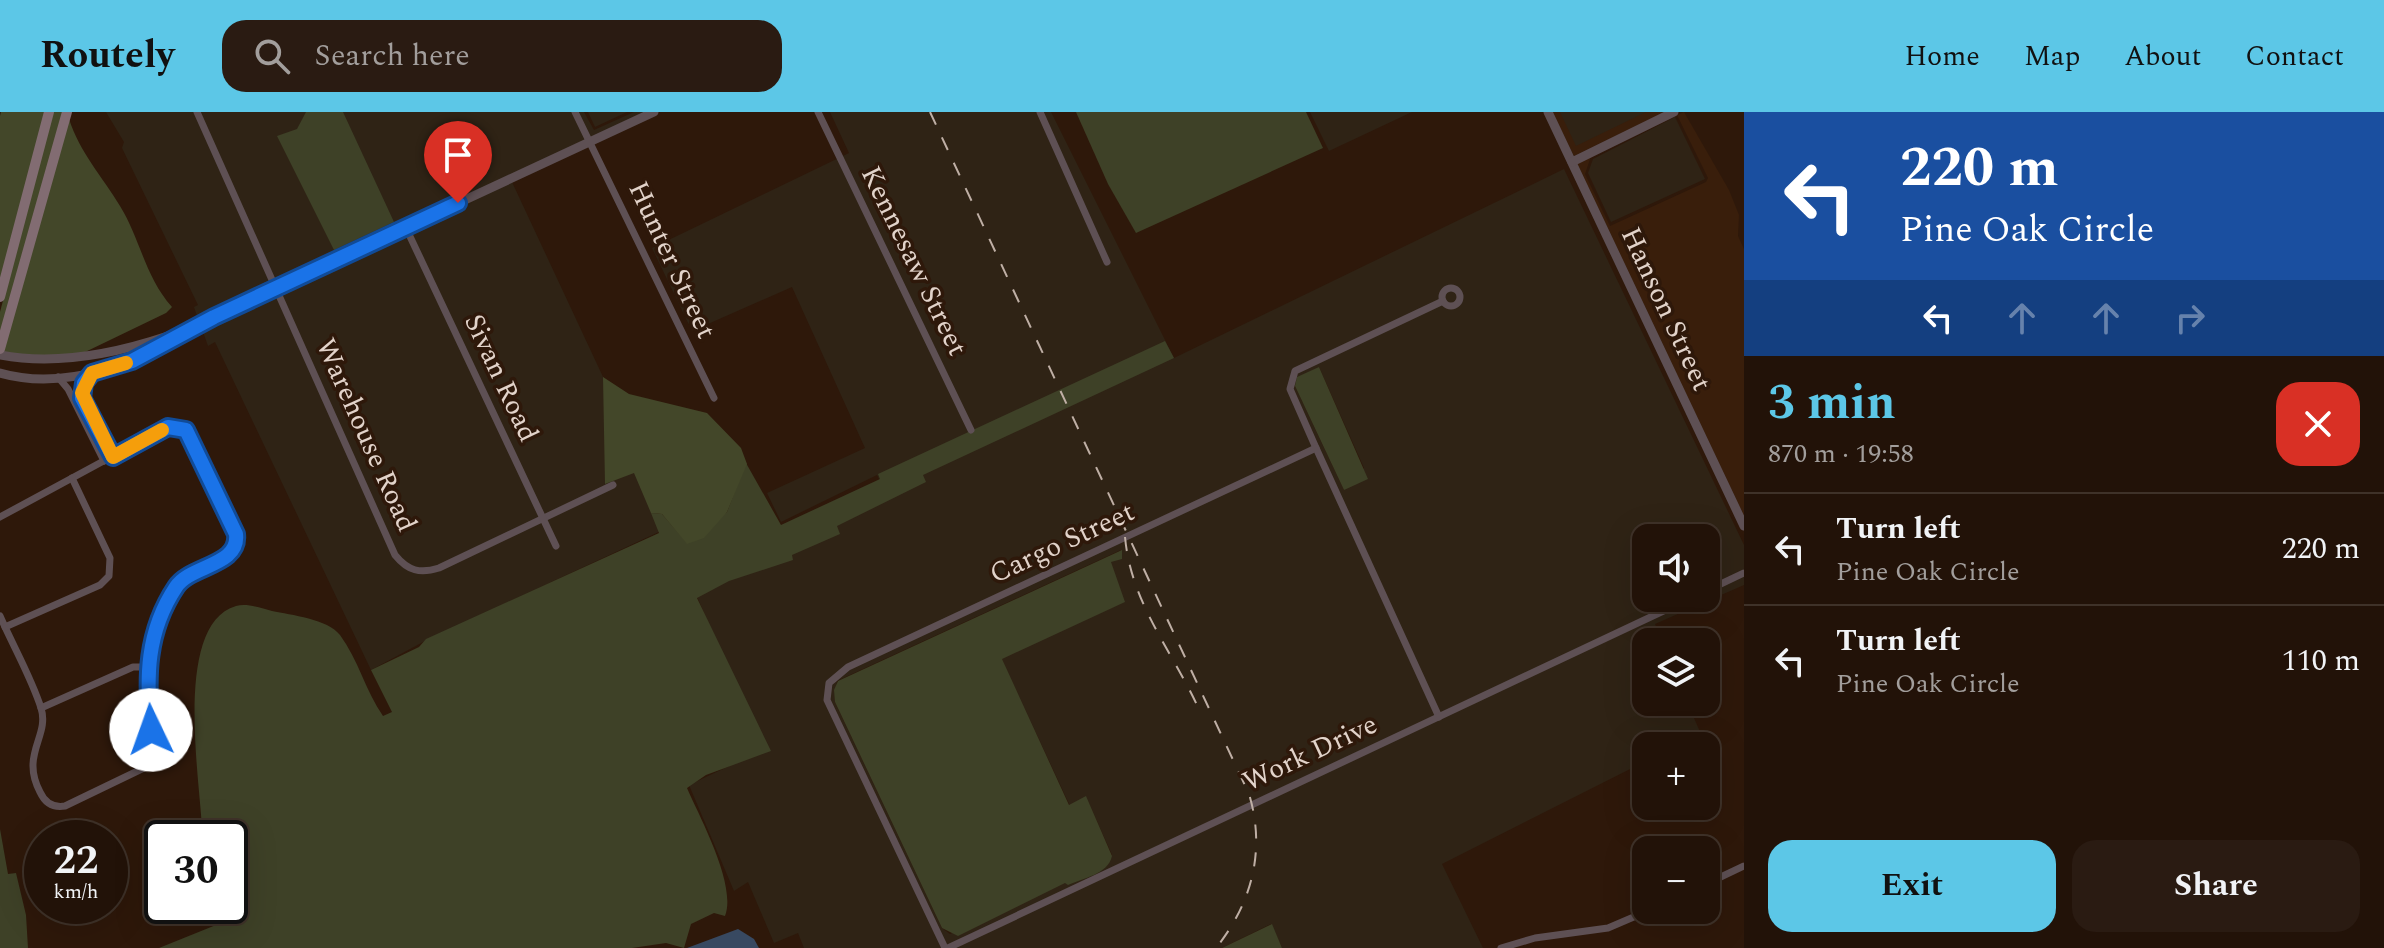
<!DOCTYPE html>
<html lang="en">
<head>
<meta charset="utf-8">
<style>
  :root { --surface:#221208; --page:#2a1b12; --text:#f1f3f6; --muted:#a29e9c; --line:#3f3229; --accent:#5cc7e7 }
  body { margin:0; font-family:Spectral,serif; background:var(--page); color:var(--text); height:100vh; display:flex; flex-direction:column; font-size:30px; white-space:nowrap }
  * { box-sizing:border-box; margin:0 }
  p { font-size:26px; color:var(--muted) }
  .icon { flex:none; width:44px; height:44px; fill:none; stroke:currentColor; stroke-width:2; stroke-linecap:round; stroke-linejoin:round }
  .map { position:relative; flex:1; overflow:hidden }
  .details { display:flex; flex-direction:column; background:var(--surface); width:640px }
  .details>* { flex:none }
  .top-card { background:#1a4fa0; color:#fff; overflow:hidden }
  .fabs { position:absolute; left:1632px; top:412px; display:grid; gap:16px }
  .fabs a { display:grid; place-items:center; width:88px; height:88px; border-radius:16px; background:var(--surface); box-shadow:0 8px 32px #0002,0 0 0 2px var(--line); font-size:40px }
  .speed { position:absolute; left:24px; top:708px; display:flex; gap:16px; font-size:40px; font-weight:700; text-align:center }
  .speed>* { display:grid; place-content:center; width:104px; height:104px; border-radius:50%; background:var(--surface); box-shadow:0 8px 32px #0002,0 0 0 2px var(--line); line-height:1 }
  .speed small { font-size:20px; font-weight:400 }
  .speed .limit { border:4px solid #111; border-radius:12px; background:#fff; color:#111 }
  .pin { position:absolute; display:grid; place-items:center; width:68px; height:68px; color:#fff; margin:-82px -34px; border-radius:50% 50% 50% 0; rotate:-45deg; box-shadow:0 0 8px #0007 }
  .pin .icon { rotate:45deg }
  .me { position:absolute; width:88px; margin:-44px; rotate:357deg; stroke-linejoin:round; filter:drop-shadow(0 0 6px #0008) }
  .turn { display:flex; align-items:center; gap:28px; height:168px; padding:0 24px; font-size:36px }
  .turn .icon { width:104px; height:104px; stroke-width:2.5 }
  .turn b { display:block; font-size:56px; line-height:68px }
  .lanes { display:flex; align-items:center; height:76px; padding:0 24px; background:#0003; justify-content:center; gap:40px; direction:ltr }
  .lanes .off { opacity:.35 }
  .round { display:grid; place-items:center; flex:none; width:84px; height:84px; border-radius:24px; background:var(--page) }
  .head { display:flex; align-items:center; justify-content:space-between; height:136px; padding:0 24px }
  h1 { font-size:48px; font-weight:700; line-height:60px; color:var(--accent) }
  .cta { display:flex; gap:16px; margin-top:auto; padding:16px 24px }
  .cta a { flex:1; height:92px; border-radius:24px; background:var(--accent); color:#111; font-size:32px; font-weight:700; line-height:92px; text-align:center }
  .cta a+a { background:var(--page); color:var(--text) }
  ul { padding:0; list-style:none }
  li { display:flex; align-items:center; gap:24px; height:112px; padding:0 24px; border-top:2px solid var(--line) }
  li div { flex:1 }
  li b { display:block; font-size:30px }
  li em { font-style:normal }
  header { display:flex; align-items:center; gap:48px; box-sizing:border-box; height:112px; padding:0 40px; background:var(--accent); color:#111 }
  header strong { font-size:38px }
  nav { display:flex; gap:44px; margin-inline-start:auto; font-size:28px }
  .search { width:560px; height:72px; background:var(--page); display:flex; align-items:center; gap:20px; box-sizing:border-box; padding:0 28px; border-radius:24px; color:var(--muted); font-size:30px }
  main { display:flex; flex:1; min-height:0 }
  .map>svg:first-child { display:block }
  .built { fill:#391e0b }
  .industrial { fill:#2f2315; fill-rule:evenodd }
  .green { fill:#3e4127 }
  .forest { fill:#434729 }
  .water { fill:#384961 }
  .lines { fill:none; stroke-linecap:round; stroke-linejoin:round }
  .minor { stroke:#5e5054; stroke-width:7 }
  .tertiary { stroke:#5e5054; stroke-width:9 }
  .secondary { stroke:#826c72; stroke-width:10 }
  .rail { stroke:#bfafa5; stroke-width:2; stroke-dasharray:14 14; stroke-linecap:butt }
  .route-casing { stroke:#114b97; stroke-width:20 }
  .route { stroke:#1a73e8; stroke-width:14 }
  .slow { stroke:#f59e0b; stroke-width:14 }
  .labels { text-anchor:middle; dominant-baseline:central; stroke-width:7; stroke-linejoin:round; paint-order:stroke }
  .street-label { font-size:28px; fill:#e2d3ca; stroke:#2e180a }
</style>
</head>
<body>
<header>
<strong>Routely</strong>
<div class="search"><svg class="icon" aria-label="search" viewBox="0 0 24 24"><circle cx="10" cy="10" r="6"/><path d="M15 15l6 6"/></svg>Search here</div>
<nav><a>Home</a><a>Map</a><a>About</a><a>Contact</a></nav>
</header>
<main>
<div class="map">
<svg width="1744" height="836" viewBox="0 0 1744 836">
  <rect width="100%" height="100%" fill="#2e180a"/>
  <!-- built -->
  <g class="built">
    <polygon points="1552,0 1665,0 1574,44"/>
    <polygon points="1684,0 1729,78 1739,103 1738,124 1744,137 1744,404 1577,51 1591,44 1585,62 1610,114 1706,70 1708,66 1677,3"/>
  </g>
  <!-- industrial -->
  <g class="industrial">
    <polygon points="106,0 584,0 594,18 634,0 645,0 512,70 604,267 663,418 423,530 371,558 215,230 208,234 202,217 214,210 212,203 198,207 194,195 198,193 122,36 124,30"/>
    <polygon points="588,0 627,0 595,15"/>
    <path d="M830,0H1051L1174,246L1564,57L1744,433V473L1655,512L1662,530H1646V590H1687L1701,622L1677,634H1646V649L1442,752L1483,836H1282L1271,812L1222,836H804L798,821L774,831L748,770L734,779L689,673L763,638L695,480L888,385L877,363L781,410L767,381L865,336L792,175L692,219L652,136L849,41ZM1319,255L1364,356L1344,378L1295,274ZM1646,426H1706V486H1646ZM1121,438L1110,449L1124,490L1001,546L1070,694L1086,685L1112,743L950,822L942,816L835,590L837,569Z"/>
    <polygon points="1310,0 1412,0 1329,39"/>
    <polygon points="1560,0 1646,0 1576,34"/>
    <polygon points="1675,5 1705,67 1611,110 1588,61 1593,47"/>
  </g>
  <!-- green -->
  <g class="green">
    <polygon points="306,0 343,0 394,110 334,138 277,24 297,17"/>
    <polygon points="1076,0 1306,0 1323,36 1136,121 1108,72"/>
    <path d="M1165,229L1174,246L923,363L926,370L837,414L840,422L792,443L793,448L729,469L697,486L771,639L706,663L687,676C700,706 737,773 725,804L714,801L691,812L684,836L666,831L632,836H159L216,813L215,794H230V726H204L202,717C200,667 173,512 236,494C247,491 261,496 272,499C291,503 328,507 340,523C358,547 366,580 383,604L392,600L371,558L419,535L426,527L659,421L651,401L662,402L687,431L727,400L746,351L781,413L880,367L878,362Z"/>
    <polygon points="1319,255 1368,367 1344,378 1295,274 1297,265"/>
    <path d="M1122,438V447L1111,450L1125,490L1002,547L1069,693L1086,684L1112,744C1108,762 1084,766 1068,773L1065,771L958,824L942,816L835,590L834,578L838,569Z"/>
    <polygon points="0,717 8,762 16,761 26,803 28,836 0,836"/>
    <polygon points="1272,812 1282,836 1222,836"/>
  </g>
  <!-- forest -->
  <g class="forest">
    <polygon points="1,0 45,0 0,169 0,4"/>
    <polygon points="53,0 63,0 0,223 0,200"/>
    <path d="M69,7C80,41 102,64 120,94C140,126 145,165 172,195L166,201L81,242L42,245L3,240Z"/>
    <polygon points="603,265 629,282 707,301 741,336 747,352 727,400 704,426 687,432 662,402 651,401 634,361 605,372"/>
  </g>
  <!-- water -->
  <polygon class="water" points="738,817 754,827 759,836 687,836"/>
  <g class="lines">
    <!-- minor -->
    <g class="minor">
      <path d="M197,0L395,443C408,459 420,462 439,456L613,373"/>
      <polyline points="575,0 714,286"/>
      <polyline points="818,0 971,318"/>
      <polyline points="1040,0 1107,150"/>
      <polyline points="406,116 556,434"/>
      <circle cx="1451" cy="185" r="9"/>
      <path d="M92,261C69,284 101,321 113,345"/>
      <polyline points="58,265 68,277 104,349"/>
      <polyline points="1316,336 1290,277 1295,259 1443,189"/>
      <path d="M0,405L159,319L178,314L189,323L237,427C233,453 196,453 180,470C169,481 162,499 156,513C137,554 163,626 148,654L65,694C53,696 45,691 40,680C20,642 50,624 41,596C31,565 13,534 0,504"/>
      <polyline points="1706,479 1744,461"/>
      <polyline points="5,515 100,473 109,464 110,446 72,366"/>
      <polyline points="41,596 133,555 149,555"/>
      <polyline points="1706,772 1744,754"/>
      <polyline points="945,836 827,588 829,571 848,555 1316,336 1439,605"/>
      <polyline points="948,836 1691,486"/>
      <polyline points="1501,836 1535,826 1608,816 1650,798"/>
    </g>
    <!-- tertiary -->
    <g class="tertiary">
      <polyline points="1548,0 1744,414"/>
      <polyline points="1572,50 1674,0"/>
      <path d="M0,243C127,267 271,179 383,126C473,84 563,42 654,0"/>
      <path d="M0,261C66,280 142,250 198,215"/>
    </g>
    <!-- secondary -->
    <g class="secondary">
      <polyline points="0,185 49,0"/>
      <polyline points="0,237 67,0"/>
    </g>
    <!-- rail -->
    <g class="rail">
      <path d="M930,0L1249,682C1266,738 1252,791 1216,836"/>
      <path d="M1125,425C1131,490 1170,536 1197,593"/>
    </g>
  </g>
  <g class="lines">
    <defs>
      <path id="route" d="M151,618C146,566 146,520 176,475C190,453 240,454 236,422L186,318L168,315L113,345L82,286L84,271L92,261L132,249L214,205L458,91"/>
    </defs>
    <!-- route casing -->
    <use href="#route" class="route-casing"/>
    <!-- route -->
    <use href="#route" class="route"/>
    <!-- slow -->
    <polyline class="slow" points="126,251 92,261 82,281 113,345 162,318"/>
  </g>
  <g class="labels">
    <!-- street labels -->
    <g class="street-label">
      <text transform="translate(672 148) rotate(65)">Hunter Street</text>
      <text transform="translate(914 149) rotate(64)">Kennesaw Street</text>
      <text transform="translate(1666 197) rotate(65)">Hanson Street</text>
      <text transform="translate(501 266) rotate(65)">Sivan Road</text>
      <text transform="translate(366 323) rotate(66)">Warehouse Road</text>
      <text transform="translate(1062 431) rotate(-25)">Cargo Street</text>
      <text transform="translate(1310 641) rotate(-25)">Work Drive</text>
    </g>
  </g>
</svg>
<div class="fabs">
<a><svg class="icon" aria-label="sound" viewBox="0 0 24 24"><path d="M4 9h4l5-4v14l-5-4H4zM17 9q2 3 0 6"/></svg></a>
<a><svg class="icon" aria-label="layers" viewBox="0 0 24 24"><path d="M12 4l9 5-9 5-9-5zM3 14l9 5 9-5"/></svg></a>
<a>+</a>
<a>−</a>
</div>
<div class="speed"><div>22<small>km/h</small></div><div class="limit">30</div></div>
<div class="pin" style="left:458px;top:91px;background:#d93025"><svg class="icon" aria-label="arrive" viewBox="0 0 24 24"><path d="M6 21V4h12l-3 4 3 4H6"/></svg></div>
<svg class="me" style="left:151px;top:618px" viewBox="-20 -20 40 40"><circle r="19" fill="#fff"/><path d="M0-13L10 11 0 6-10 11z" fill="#1a73e8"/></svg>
</div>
<section class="details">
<div class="top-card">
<div class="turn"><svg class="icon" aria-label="left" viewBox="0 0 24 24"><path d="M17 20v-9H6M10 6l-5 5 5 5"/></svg><div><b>220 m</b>Pine Oak Circle</div></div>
<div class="lanes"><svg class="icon" aria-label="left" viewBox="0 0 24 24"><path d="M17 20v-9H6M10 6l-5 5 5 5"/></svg><svg class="icon off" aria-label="ahead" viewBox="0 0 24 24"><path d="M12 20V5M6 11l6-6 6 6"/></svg><svg class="icon off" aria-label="ahead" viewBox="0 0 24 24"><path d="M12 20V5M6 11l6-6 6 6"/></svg><svg class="icon off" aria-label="right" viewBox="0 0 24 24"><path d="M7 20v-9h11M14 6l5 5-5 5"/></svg></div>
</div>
<div class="head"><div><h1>3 min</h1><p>870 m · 19:58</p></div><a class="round" style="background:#d93025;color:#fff"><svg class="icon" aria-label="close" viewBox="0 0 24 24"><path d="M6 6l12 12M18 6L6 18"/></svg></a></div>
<ul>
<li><svg class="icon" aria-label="left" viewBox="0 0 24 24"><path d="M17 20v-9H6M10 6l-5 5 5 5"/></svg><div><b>Turn left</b><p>Pine Oak Circle</p></div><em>220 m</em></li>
<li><svg class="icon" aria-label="left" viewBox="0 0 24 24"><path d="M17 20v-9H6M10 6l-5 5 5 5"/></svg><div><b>Turn left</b><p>Pine Oak Circle</p></div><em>110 m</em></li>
</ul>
<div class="cta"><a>Exit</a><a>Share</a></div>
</section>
</main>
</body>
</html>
